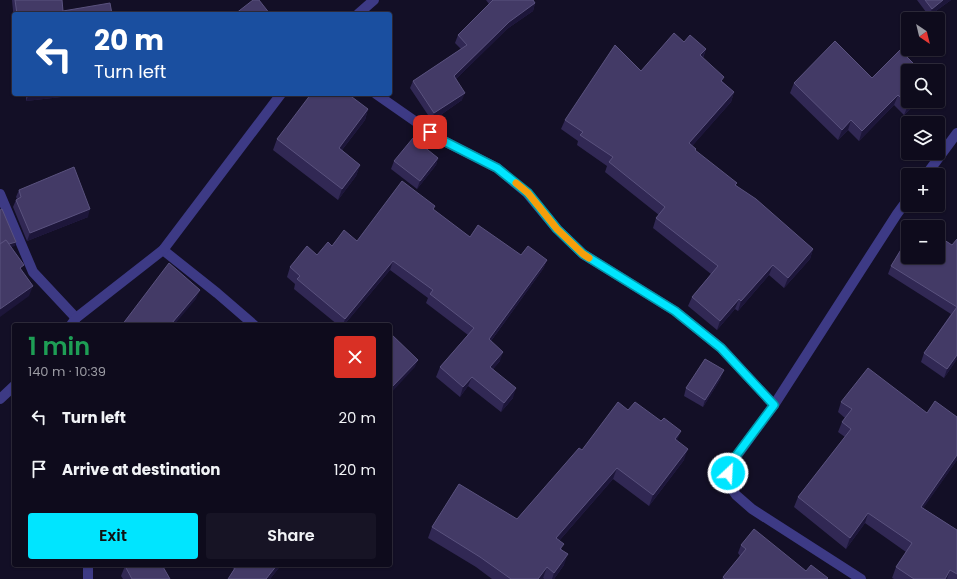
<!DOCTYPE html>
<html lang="en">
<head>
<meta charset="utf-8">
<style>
  :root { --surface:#0e0b1c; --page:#171425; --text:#f1f3f6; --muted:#9b9ba3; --line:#2e2b3b; --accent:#00e5ff }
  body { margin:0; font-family:Poppins,sans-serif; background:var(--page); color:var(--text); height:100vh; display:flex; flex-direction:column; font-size:15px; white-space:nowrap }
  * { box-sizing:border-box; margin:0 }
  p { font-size:13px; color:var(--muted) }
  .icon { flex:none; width:22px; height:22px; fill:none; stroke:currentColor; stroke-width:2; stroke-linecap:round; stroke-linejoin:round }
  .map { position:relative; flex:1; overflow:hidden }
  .side { position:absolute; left:12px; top:323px; width:380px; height:244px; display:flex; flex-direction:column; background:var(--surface); border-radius:4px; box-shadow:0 1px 3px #0004,0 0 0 1px var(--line) }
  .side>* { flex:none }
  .hud { position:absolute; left:12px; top:12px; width:380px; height:84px; border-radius:4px; box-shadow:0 1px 3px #0004,0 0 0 1px var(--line); background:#1a4fa0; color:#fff; overflow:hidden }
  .needle { width:26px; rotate:145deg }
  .tools { position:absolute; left:901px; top:12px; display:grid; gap:8px }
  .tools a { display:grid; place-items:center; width:44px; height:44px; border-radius:4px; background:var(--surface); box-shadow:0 1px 3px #0004,0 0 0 1px var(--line); font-size:20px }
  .pin { position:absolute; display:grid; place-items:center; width:34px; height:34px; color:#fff; margin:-17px; border-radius:8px; box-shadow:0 2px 6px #0006 }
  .me { position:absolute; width:44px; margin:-22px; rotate:25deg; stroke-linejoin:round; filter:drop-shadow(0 0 3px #0008) }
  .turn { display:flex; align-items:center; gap:14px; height:84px; padding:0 16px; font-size:18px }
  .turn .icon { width:52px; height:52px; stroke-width:2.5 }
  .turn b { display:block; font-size:28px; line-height:34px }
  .round { display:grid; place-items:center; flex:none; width:42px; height:42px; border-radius:4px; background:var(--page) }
  .headline { display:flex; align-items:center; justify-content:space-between; height:68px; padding:0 16px }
  h1 { font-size:24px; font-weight:600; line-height:30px; color:#1e9e55 }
  .primary-button { display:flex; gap:8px; margin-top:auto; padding:8px 16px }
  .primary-button a { flex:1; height:46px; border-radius:4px; background:var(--accent); color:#111; font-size:16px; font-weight:600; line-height:46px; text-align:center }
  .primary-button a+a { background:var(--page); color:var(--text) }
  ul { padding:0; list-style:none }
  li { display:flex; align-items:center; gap:12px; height:52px; padding:0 16px }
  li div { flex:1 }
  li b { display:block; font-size:15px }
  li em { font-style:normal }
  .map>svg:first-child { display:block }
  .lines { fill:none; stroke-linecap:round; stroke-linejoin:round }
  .street { stroke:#3d3a85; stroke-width:10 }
  .wall { fill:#312854 }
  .shaded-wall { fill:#1d163a }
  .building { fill:#433a66; stroke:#5a527e }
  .route-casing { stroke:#0095a6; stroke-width:10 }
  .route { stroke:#00e5ff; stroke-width:7 }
  .slow { stroke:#f59e0b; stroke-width:7 }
</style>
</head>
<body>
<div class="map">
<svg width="957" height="579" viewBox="0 0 957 579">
  <rect width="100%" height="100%" fill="#130f26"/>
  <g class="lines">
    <!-- street -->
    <g class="street">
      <polyline points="358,14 374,0"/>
      <polyline points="376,94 442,140 497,168 527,193 557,229 583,254 675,311 721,348 774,405"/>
      <polyline points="926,175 957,133"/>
      <polyline points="0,194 33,272 76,318"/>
      <polyline points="163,250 217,293 254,325"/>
      <polyline points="71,325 76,318 163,250 281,94"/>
      <polyline points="0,399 14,386"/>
      <polyline points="88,579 88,565"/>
      <polyline points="861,579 752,509 736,495 727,482 730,465 774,405 897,214 908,199"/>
    </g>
  </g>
  <!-- wall -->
  <g class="wall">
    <polygon points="12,0 62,0 63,11 112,14 14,14 14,21"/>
    <polygon points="486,0 533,0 535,3 533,11 507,29 456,79 462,100 432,121 410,88 413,81 461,49 455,43 458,35 489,4"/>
    <polygon points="917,0 951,0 929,16"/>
    <polygon points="684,42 706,49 703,58 723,82 734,92 731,102 692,146 695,151 813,249 810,259 784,288 769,275 738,311 735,309 717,330 688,306 692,297 711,274 653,228 656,218 659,215 605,172 607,166 577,145 578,141 561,129 565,120 641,71"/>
    <polygon points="872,78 908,101 919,101 904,115 894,105 859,141 848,130 838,140 790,93 794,83"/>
    <polygon points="26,94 71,94 70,96 26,101"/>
    <polygon points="368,109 365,120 342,150 360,165 356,176 338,200 273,150 277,139"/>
    <polygon points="438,158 436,165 417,189 391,169 394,161"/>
    <polygon points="19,190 88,217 27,241 13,207 16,200 17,199 16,197"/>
    <polygon points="434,210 470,237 521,255 547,260 543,269 491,341 500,361 493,369 513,398 501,412 468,386 460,397 436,377 440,367 468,335 426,303 428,298 390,270 344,325 338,325 294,289 295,284 287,277 290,267 317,255 332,246 357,241"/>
    <polygon points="957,239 957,359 944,378 921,362 924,353 951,314 888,274 891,266 952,245"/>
    <polygon points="721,378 703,407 684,396 686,388"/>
    <polygon points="841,402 957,460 923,508 957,530 957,579 894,579 892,578 896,567 906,552 865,523 846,549 794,507 798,497 845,437 838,432 842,422 845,418 838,412"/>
    <polygon points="628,410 677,441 684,460 649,506 613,479 559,541 562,550 564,565 554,579 544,579 543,578 542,579 492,579 476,567 428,538 432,527 517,519 582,450"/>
    <polygon points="741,545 806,571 827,579 722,579 723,577 740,556 738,553"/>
    <polygon points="228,565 281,565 270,579 228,579 234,569"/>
    <polygon points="125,566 170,579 123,579 121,576"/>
  </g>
  <!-- shaded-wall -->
  <g class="shaded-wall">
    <polygon points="943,0 951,0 929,16 932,9"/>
    <polygon points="535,3 533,11 507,29 451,84 454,76 509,22"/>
    <polygon points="706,49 702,59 700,55"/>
    <polygon points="734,92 731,102 686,153 689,143"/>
    <polygon points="465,93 462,100 432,121 434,113"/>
    <polygon points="29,94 71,94 70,96 26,101"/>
    <polygon points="898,95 894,105 859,141 862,131"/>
    <polygon points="912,101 919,101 904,115 908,105"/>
    <polygon points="368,109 365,120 335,159 339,148"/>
    <polygon points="851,120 848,130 838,140 842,130"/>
    <polygon points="438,158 436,165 417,189 420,181"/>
    <polygon points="360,165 356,176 338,200 342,189"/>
    <polygon points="90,209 88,217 27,241 30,233"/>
    <polygon points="16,242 15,246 0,251 0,248"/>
    <polygon points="813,249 810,259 784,288 788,278"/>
    <polygon points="547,260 543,269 485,349 489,339"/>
    <polygon points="393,261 390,270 344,325 343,325 345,319"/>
    <polygon points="773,265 769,275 738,311 741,301"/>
    <polygon points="33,286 29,296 0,317 0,309"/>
    <polygon points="200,290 196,299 174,325 172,323"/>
    <polygon points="739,299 735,309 717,330 720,321"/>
    <polygon points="503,352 500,361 487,376 490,367"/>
    <polygon points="957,355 957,359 944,378 947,369"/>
    <polygon points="418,360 415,367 390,394 390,389"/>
    <polygon points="724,370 721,378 703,407 705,400"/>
    <polygon points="472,377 468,386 460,397 463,387"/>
    <polygon points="516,388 513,398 501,412 504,403"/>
    <polygon points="681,431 677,441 675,439"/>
    <polygon points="688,449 684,460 649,506 653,495"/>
    <polygon points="957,455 957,460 917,517 921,507"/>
    <polygon points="617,468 613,479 552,549 556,538"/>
    <polygon points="868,513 865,523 846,549 850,538"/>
    <polygon points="568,554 564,565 554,579 552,579 554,573"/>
    <polygon points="277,565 281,565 270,579 266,579"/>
    <polygon points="547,567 543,578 542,579 538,579"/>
    <polygon points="950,570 947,579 945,579"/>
  </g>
  <!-- building -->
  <g class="building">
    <polygon points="15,0 62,0 63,11 110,3 112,14 17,14"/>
    <polygon points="253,0 259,0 270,14 235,14"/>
    <polygon points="493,0 533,0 535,3 509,22 454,76 465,93 434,113 413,81 467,45 458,35"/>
    <polygon points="925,0 943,0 932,9"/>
    <polygon points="674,33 684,42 690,35 706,49 700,55 724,77 721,81 734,92 689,143 696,149 695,150 737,183 735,185 756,199 813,249 788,278 773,265 741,301 739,299 720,321 692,297 718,266 656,218 665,207 609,162 613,157 580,135 583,132 565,120 615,45 641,71"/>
    <polygon points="835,41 872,78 900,50 921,71 908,71 908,101 912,101 908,105 898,95 862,131 851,120 842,130 794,83"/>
    <polygon points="311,94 348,94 368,109 339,148 360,165 342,189 277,139"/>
    <polygon points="413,138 438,158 420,181 394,161"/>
    <polygon points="74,167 90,209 30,233 16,200 21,197 19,190"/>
    <polygon points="402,181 435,206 433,209 470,237 478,225 521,255 528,246 547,260 489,339 503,352 490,367 516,388 504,403 472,377 463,387 440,367 474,328 430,294 433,290 393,261 345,319 297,279 300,276 290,267 307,246 317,255 328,242 332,246 344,230 357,241"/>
    <polygon points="2,209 16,242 9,244 6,240 0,244 0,210"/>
    <polygon points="938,236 952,245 957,239 957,355 947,369 924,353 957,307 891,266 908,238 908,257 938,257"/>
    <polygon points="6,240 24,265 20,268 33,286 0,309 0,244"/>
    <polygon points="169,263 200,290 172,323 175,325 122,325"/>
    <polygon points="390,333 418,360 390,389"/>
    <polygon points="705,359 724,370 705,400 686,388"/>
    <polygon points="868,368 927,413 935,401 957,417 957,455 921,507 957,530 957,574 950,570 945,579 914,579 896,567 912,543 868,513 850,538 798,497 851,429 842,422 852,409 841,402"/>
    <polygon points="618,402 628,410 635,402 661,421 664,418 681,431 675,439 688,449 653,495 617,468 556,538 564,544 560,549 568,554 554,573 547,567 538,579 511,579 480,557 432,527 459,484 517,519 579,448 582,450"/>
    <polygon points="754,529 806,571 811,565 828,578 827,579 725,579 723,577 746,549 741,545"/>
    <polygon points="126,565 162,565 170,579 132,579 125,566"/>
    <polygon points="237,565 277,565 266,579 228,579"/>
  </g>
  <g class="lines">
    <defs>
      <polyline id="route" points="430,132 442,140 497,168 528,193 557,229 583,254 675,311 721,348 774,405 730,464 728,473"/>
    </defs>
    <!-- route casing -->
    <use href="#route" class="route-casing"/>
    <!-- route -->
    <use href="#route" class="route"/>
    <!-- slow -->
    <polyline class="slow" points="516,183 528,193 557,229 583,254 589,258"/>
  </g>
</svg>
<div class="tools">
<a><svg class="needle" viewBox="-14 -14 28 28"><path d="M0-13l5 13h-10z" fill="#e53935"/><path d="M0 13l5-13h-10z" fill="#9b9ba3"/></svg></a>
<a><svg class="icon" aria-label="search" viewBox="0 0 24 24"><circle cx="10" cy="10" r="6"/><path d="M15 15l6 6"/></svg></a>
<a><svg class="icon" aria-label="layers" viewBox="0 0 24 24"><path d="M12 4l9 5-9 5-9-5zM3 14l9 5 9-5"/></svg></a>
<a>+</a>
<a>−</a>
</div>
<div class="pin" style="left:430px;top:132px;background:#d93025"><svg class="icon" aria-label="arrive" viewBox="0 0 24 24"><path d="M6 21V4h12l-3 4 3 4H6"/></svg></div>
<svg class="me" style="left:728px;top:473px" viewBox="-20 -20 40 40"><circle r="17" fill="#00e5ff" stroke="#fff" stroke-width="3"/><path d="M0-11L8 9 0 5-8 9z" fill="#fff"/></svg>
<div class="hud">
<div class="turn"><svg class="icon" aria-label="left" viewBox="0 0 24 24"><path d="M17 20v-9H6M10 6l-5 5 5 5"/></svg><div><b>20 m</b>Turn left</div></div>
</div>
<section class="side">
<div class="headline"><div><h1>1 min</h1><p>140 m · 10:39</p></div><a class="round" style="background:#d93025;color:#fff"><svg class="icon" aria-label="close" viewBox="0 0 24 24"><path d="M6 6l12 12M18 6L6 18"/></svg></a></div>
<ul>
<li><svg class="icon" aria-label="left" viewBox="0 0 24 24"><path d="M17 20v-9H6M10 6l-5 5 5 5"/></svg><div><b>Turn left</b></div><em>20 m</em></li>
<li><svg class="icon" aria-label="arrive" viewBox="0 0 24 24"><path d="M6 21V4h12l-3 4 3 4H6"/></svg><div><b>Arrive at destination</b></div><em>120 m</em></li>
</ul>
<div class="primary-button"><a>Exit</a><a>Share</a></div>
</section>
</div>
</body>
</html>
